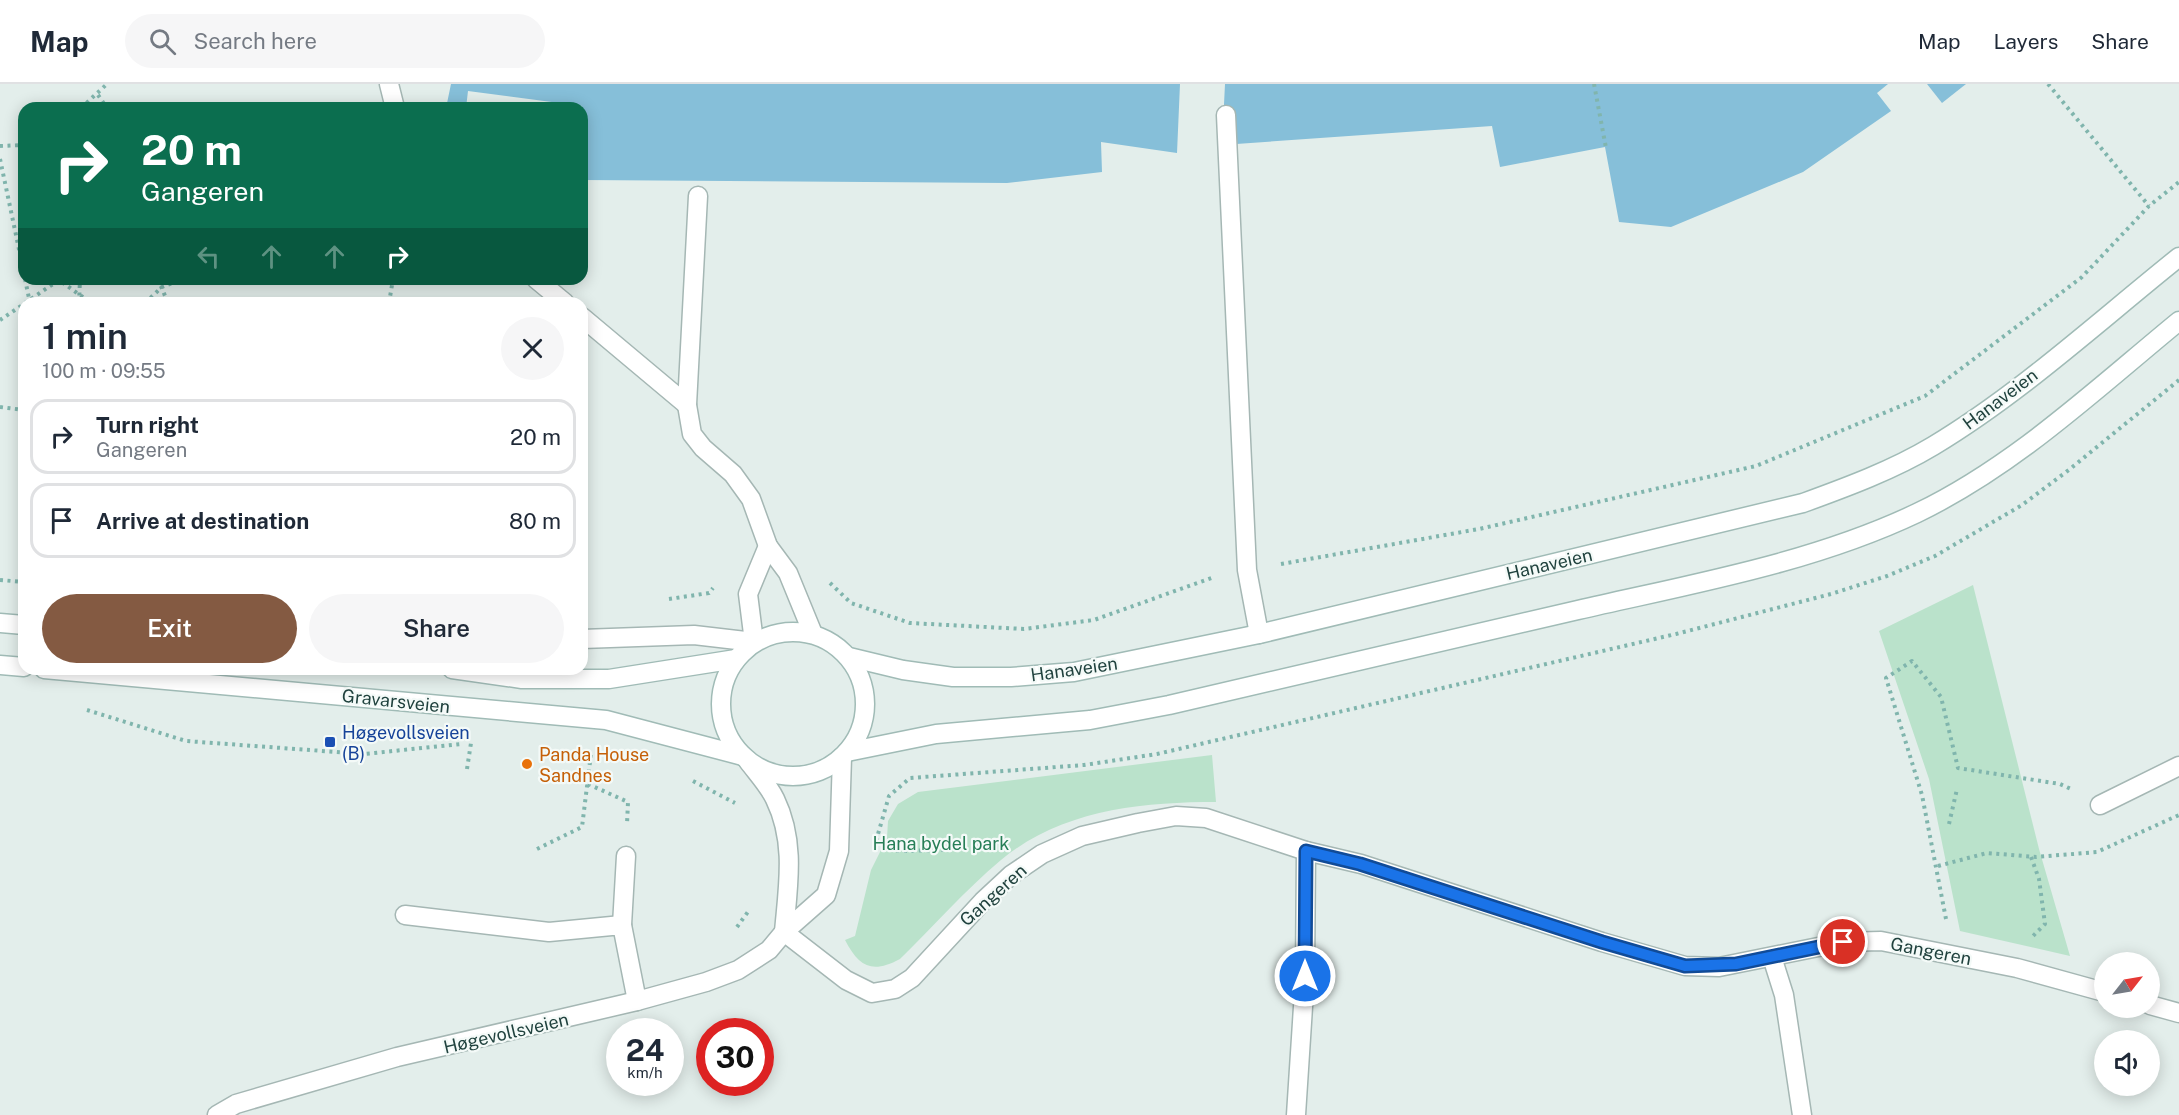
<!DOCTYPE html>
<html lang="en">
<head>
<meta charset="utf-8">
<style>
  :root { --surface:#fff; --page:#f6f6f7; --text:#1f2937; --muted:#747a83; --line:#e0e1e3; --accent:#845a42 }
  body { margin:0; font-family:"Public Sans",sans-serif; background:var(--page); color:var(--text); height:100vh; display:flex; flex-direction:column; font-size:22px; white-space:nowrap }
  * { box-sizing:border-box; margin:0 }
  p { font-size:20px; color:var(--muted) }
  .icon { flex:none; width:33px; height:33px; fill:none; stroke:currentColor; stroke-width:2; stroke-linecap:round; stroke-linejoin:round }
  .map { position:relative; flex:1; overflow:hidden }
  .details { position:absolute; left:18px; top:213px; width:570px; height:378px; display:flex; flex-direction:column; background:var(--surface); border-radius:18px; box-shadow:0 3px 15px #0003 }
  .details>* { flex:none }
  .top-card { position:absolute; left:18px; top:18px; width:570px; height:183px; border-radius:18px; box-shadow:0 3px 15px #0003; background:#0b6e4f; color:#fff; overflow:hidden }
  .needle { width:39px; rotate:59deg }
  .buttons { position:absolute; left:2094px; top:868px; display:grid; gap:12px }
  .buttons a { display:grid; place-items:center; width:66px; height:66px; border-radius:50%; background:var(--surface); box-shadow:0 3px 15px #0003; font-size:30px }
  .speed { position:absolute; left:606px; top:934px; display:flex; gap:12px; font-size:30px; font-weight:700; text-align:center }
  .speed>* { display:grid; place-content:center; width:78px; height:78px; border-radius:50%; background:var(--surface); box-shadow:0 3px 15px #0003; line-height:1 }
  .speed small { font-size:15px; font-weight:400 }
  .speed .limit { border:9px solid #d22; background:#fff; color:#111 }
  .pin { position:absolute; display:grid; place-items:center; width:51px; height:51px; color:#fff; margin:-26px; border:3px solid #fff; border-radius:50%; box-shadow:0 2px 6px #0007 }
  .me { position:absolute; width:66px; margin:-33px; rotate:0deg; stroke-linejoin:round; filter:drop-shadow(0 0 4px #0008) }
  .turn { display:flex; align-items:center; gap:21px; height:126px; padding:0 24px; font-size:27px }
  .turn .icon { width:78px; height:78px; stroke-width:2.5 }
  .turn b { display:block; font-size:42px; line-height:51px }
  .lanes { display:flex; align-items:center; height:57px; padding:0 24px; background:#0003; justify-content:center; gap:30px; direction:ltr }
  .lanes .off { opacity:.35 }
  .round { display:grid; place-items:center; flex:none; width:63px; height:63px; border-radius:32px; background:var(--page) }
  .headline { display:flex; align-items:center; justify-content:space-between; height:102px; padding:0 24px }
  h1 { font-size:36px; font-weight:600; line-height:45px }
  .cta { display:flex; gap:12px; margin-top:auto; padding:12px 24px }
  .cta a { flex:1; height:69px; border-radius:36px; background:var(--accent); color:#fff; font-size:24px; font-weight:600; line-height:69px; text-align:center }
  .cta a+a { background:var(--page); color:var(--text) }
  ul { padding:0; list-style:none }
  li { display:flex; align-items:center; gap:18px; height:75px; margin:0 12px 9px; padding:0 12px; border:3px solid var(--line); border-radius:18px }
  li div { flex:1 }
  li b { display:block; font-size:22px }
  li em { font-style:normal }
  header { display:flex; align-items:center; gap:36px; box-sizing:border-box; height:84px; padding:0 30px; background:var(--surface); border-bottom:2px solid var(--line) }
  header strong { font-size:28px }
  nav { display:flex; gap:33px; margin-inline-start:auto; font-size:21px }
  .search { width:420px; height:54px; background:var(--page); display:flex; align-items:center; gap:15px; box-sizing:border-box; padding:0 21px; border-radius:33px; color:var(--muted); font-size:22px }
  .map>svg:first-child { display:block }
  .green { fill:#bae2cb }
  .water { fill:#86bfd9 }
  .lines { fill:none; stroke-linecap:round; stroke-linejoin:round }
  .service-casing { stroke:#a5b7b4; stroke-width:21 }
  .minor-casing { stroke:#a5b7b4; stroke-width:21 }
  .tertiary-casing { stroke:#a5b7b4; stroke-width:21 }
  .secondary-casing { stroke:#a0bbb6; stroke-width:21 }
  .path { stroke:#80b5ad; stroke-width:4; stroke-dasharray:3 4.5; stroke-linecap:butt }
  .service { stroke:#fff; stroke-width:18 }
  .minor { stroke:#fff; stroke-width:18 }
  .tertiary { stroke:#fff; stroke-width:18 }
  .secondary { stroke:#fff; stroke-width:18 }
  .route-casing { stroke:#114b97; stroke-width:15 }
  .route { stroke:#1a73e8; stroke-width:10 }
  .transit-dot { fill:#1a4fb4; stroke:#f4faf8; stroke-width:2 }
  .food-dot { fill:#e8710a; stroke:#f4faf8; stroke-width:2 }
  .labels { text-anchor:middle; dominant-baseline:central; stroke-width:4.5; stroke-linejoin:round; paint-order:stroke }
  .street-label { font-size:18px; fill:#20423e; stroke:#f4faf8 }
  .transit-label { font-size:18px; fill:#164399; stroke:#f4faf8; text-anchor:start }
  .food-label { font-size:18px; fill:#c56008; stroke:#f4faf8; text-anchor:start }
  .park-label { font-size:18px; fill:#267e56; stroke:#f4faf8 }
</style>
</head>
<body>
<header>
<strong>Map</strong>
<div class="search"><svg class="icon" aria-label="search" viewBox="0 0 24 24"><circle cx="10" cy="10" r="6"/><path d="M15 15l6 6"/></svg>Search here</div>
<nav><a>Map</a><a>Layers</a><a>Share</a></nav>
</header>
<div class="map">
<svg width="2179" height="1031" viewBox="0 0 2179 1031">
  <rect width="100%" height="100%" fill="#e3eeeb"/>
  <!-- green -->
  <g class="green">
    <polygon points="1973,501 2039,765 2070,872 1960,847 1929,695 1879,547"/>
    <path d="M1212,671L1216,718C1141,718 1061,726 1001,776C965,806 933,843 900,875C872,890 859,883 845,856L855,852L871,786L887,754L888,737L898,720L918,708Z"/>
  </g>
  <!-- water -->
  <g class="water">
    <polygon points="451,0 1180,0 1177,69 1101,58 1102,88 1007,99 582,96 582,22 468,7 466,24 446,24"/>
    <polygon points="1225,0 1888,0 1877,9 1891,27 1803,88 1671,143 1619,138 1605,63 1500,83 1492,42 1222,61"/>
    <polygon points="1927,0 1966,0 1942,19"/>
  </g>
  <g class="lines">
    <defs>
      <g id="service">
        <polyline points="389,0 395,24"/>
        <polyline points="1226,31 1247,486 1259,550"/>
        <polyline points="698,112 687,321 692,350 703,364 733,390 751,415 768,462 788,489 813,550"/>
        <polyline points="536,195 565,219"/>
        <polyline points="582,233 687,321"/>
        <polyline points="582,555 694,551 754,558 748,510 768,462"/>
        <polyline points="2100,721 2179,682"/>
        <polyline points="405,831 549,848 622,841 637,917"/>
        <polyline points="622,841 626,772"/>
        <polyline points="1772,873 1784,911 1802,1031"/>
      </g>
      <g id="minor">
        <polyline points="784,848 846,896 872,909 895,905 912,894 983,817 1011,791 1042,770 1082,752 1138,739 1176,732 1206,734 1306,767 1361,780 1602,858 1685,882 1719,883 1843,858 1881,857 2017,884 2104,908"/>
        <polyline points="2150,921 2179,929"/>
        <polyline points="1296,1031 1305,892 1306,767"/>
      </g>
      <g id="tertiary">
        <path d="M748,677C757,689 769,702 775,715C796,758 788,802 784,848"/>
        <polyline points="217,1031 236,1020 397,973 637,917 706,898 738,886 769,866 784,848 826,811 839,767 842,673"/>
      </g>
      <g id="secondary">
        <polyline points="0,539 24,541"/>
        <circle cx="793" cy="620" r="72"/>
        <path d="M849,573L903,586L953,593H1011L1074,588L1259,550L1803,419C1847,403 1893,386 1933,362C2021,309 2099,237 2179,173"/>
        <polyline points="0,581 24,583"/>
        <polyline points="44,585 606,636 743,672"/>
        <polyline points="452,585 522,595 609,595 736,575"/>
        <path d="M847,668L936,650L1090,636L1169,621C1305,590 1441,557 1578,526C1691,500 1812,479 1917,429C2015,382 2096,305 2179,237"/>
      </g>
    </defs>
    <!-- service casing -->
    <use href="#service" class="service-casing"/>
    <!-- minor casing -->
    <use href="#minor" class="minor-casing"/>
    <!-- tertiary casing -->
    <use href="#tertiary" class="tertiary-casing"/>
    <!-- secondary casing -->
    <use href="#secondary" class="secondary-casing"/>
    <!-- path -->
    <g class="path">
      <polyline points="1594,0 1606,64"/>
      <polyline points="2048,0 2149,122"/>
      <polyline points="98,11 107,24"/>
      <polyline points="81,24 107,0"/>
      <polyline points="0,62 24,61"/>
      <polyline points="0,75 24,189"/>
      <polyline points="25,195 30,219"/>
      <polyline points="158,195 168,219"/>
      <polyline points="25,219 59,196 91,219"/>
      <polyline points="79,219 80,195"/>
      <polyline points="145,219 162,203 183,195"/>
      <polyline points="389,219 393,195"/>
      <polyline points="0,236 24,220"/>
      <polyline points="0,323 24,326"/>
      <polyline points="1281,480 1479,445 1756,382 1925,312 2082,193 2149,122 2179,98"/>
      <polyline points="0,496 24,498"/>
      <polyline points="830,499 851,519 910,539 1024,545 1094,536 1214,493"/>
      <polyline points="669,515 709,509 713,504"/>
      <polyline points="87,626 186,657 364,670 461,660"/>
      <polyline points="467,685 471,659"/>
      <polyline points="693,697 735,719"/>
      <polyline points="588,700 628,718 627,740"/>
      <polyline points="1949,740 1957,705"/>
      <polyline points="876,757 889,712 910,694 1084,681 1157,670 1676,550 1831,510 1887,492 1935,472 2022,421 2070,385 2179,296"/>
      <polyline points="874,764 902,767 987,765"/>
      <polyline points="537,765 582,743 591,670"/>
      <polyline points="2031,773 2039,795 2045,840 2033,852"/>
      <polyline points="1938,782 1987,769 2036,773 2097,768 2179,731"/>
      <polyline points="1946,835 1922,711 1886,594 1912,577 1941,613 1958,684 2060,700 2071,705"/>
      <polyline points="737,843 750,825"/>
    </g>
    <!-- service -->
    <use href="#service" class="service"/>
    <!-- minor -->
    <use href="#minor" class="minor"/>
    <!-- tertiary -->
    <use href="#tertiary" class="tertiary"/>
    <!-- secondary -->
    <use href="#secondary" class="secondary"/>
  </g>
  <g class="lines">
    <defs>
      <polyline id="route" points="1305,892 1306,767 1360,780 1602,858 1685,882 1736,880 1843,858"/>
    </defs>
    <!-- route casing -->
    <use href="#route" class="route-casing"/>
    <!-- route -->
    <use href="#route" class="route"/>
  </g>
  <!-- markers -->
  <rect class="transit-dot" x="324" y="652" width="12" height="12" rx="3"/>
  <circle class="food-dot" cx="527" cy="680" r="6"/>
  <g class="labels">
    <!-- street labels -->
    <g class="street-label">
      <text transform="translate(2000 315) rotate(-37)">Hanaveien</text>
      <text transform="translate(1549 480) rotate(-13)">Hanaveien</text>
      <text transform="translate(1074 585) rotate(-8)">Hanaveien</text>
      <text transform="translate(396 617) rotate(6)">Gravarsveien</text>
      <text transform="translate(993 811) rotate(-42)">Gangeren</text>
      <text transform="translate(1931 867) rotate(11)">Gangeren</text>
      <text transform="translate(506 949) rotate(-13)">Høgevollsveien</text>
    </g>
    <!-- transit labels -->
    <g class="transit-label">
      <text x="342" y="648">Høgevollsveien<tspan x="342" dy="21">(B)</tspan></text>
    </g>
    <!-- food labels -->
    <g class="food-label">
      <text x="539" y="670">Panda House<tspan x="539" dy="21">Sandnes</tspan></text>
    </g>
    <!-- park labels -->
    <g class="park-label">
      <text x="941" y="759">Hana bydel park</text>
    </g>
  </g>
</svg>
<div class="buttons">
<a><svg class="needle" viewBox="-14 -14 28 28"><path d="M0-13l5 13h-10z" fill="#e53935"/><path d="M0 13l5-13h-10z" fill="#747a83"/></svg></a>
<a><svg class="icon" aria-label="sound" viewBox="0 0 24 24"><path d="M4 9h4l5-4v14l-5-4H4zM17 9q2 3 0 6"/></svg></a>
</div>
<div class="speed"><div>24<small>km/h</small></div><div class="limit">30</div></div>
<div class="pin" style="left:1843px;top:858px;background:#d93025"><svg class="icon" aria-label="arrive" viewBox="0 0 24 24"><path d="M6 21V4h12l-3 4 3 4H6"/></svg></div>
<svg class="me" style="left:1305px;top:892px" viewBox="-20 -20 40 40"><circle r="17" fill="#1a73e8" stroke="#fff" stroke-width="3"/><path d="M0-11L8 9 0 5-8 9z" fill="#fff"/></svg>
<div class="top-card">
<div class="turn"><svg class="icon" aria-label="right" viewBox="0 0 24 24"><path d="M7 20v-9h11M14 6l5 5-5 5"/></svg><div><b>20 m</b>Gangeren</div></div>
<div class="lanes"><svg class="icon off" aria-label="left" viewBox="0 0 24 24"><path d="M17 20v-9H6M10 6l-5 5 5 5"/></svg><svg class="icon off" aria-label="ahead" viewBox="0 0 24 24"><path d="M12 20V5M6 11l6-6 6 6"/></svg><svg class="icon off" aria-label="ahead" viewBox="0 0 24 24"><path d="M12 20V5M6 11l6-6 6 6"/></svg><svg class="icon" aria-label="right" viewBox="0 0 24 24"><path d="M7 20v-9h11M14 6l5 5-5 5"/></svg></div>
</div>
<section class="details">
<div class="headline"><div><h1>1 min</h1><p>100 m · 09:55</p></div><a class="round"><svg class="icon" aria-label="close" viewBox="0 0 24 24"><path d="M6 6l12 12M18 6L6 18"/></svg></a></div>
<ul>
<li><svg class="icon" aria-label="right" viewBox="0 0 24 24"><path d="M7 20v-9h11M14 6l5 5-5 5"/></svg><div><b>Turn right</b><p>Gangeren</p></div><em>20 m</em></li>
<li><svg class="icon" aria-label="arrive" viewBox="0 0 24 24"><path d="M6 21V4h12l-3 4 3 4H6"/></svg><div><b>Arrive at destination</b></div><em>80 m</em></li>
</ul>
<div class="cta"><a>Exit</a><a>Share</a></div>
</section>
</div>
</body>
</html>
